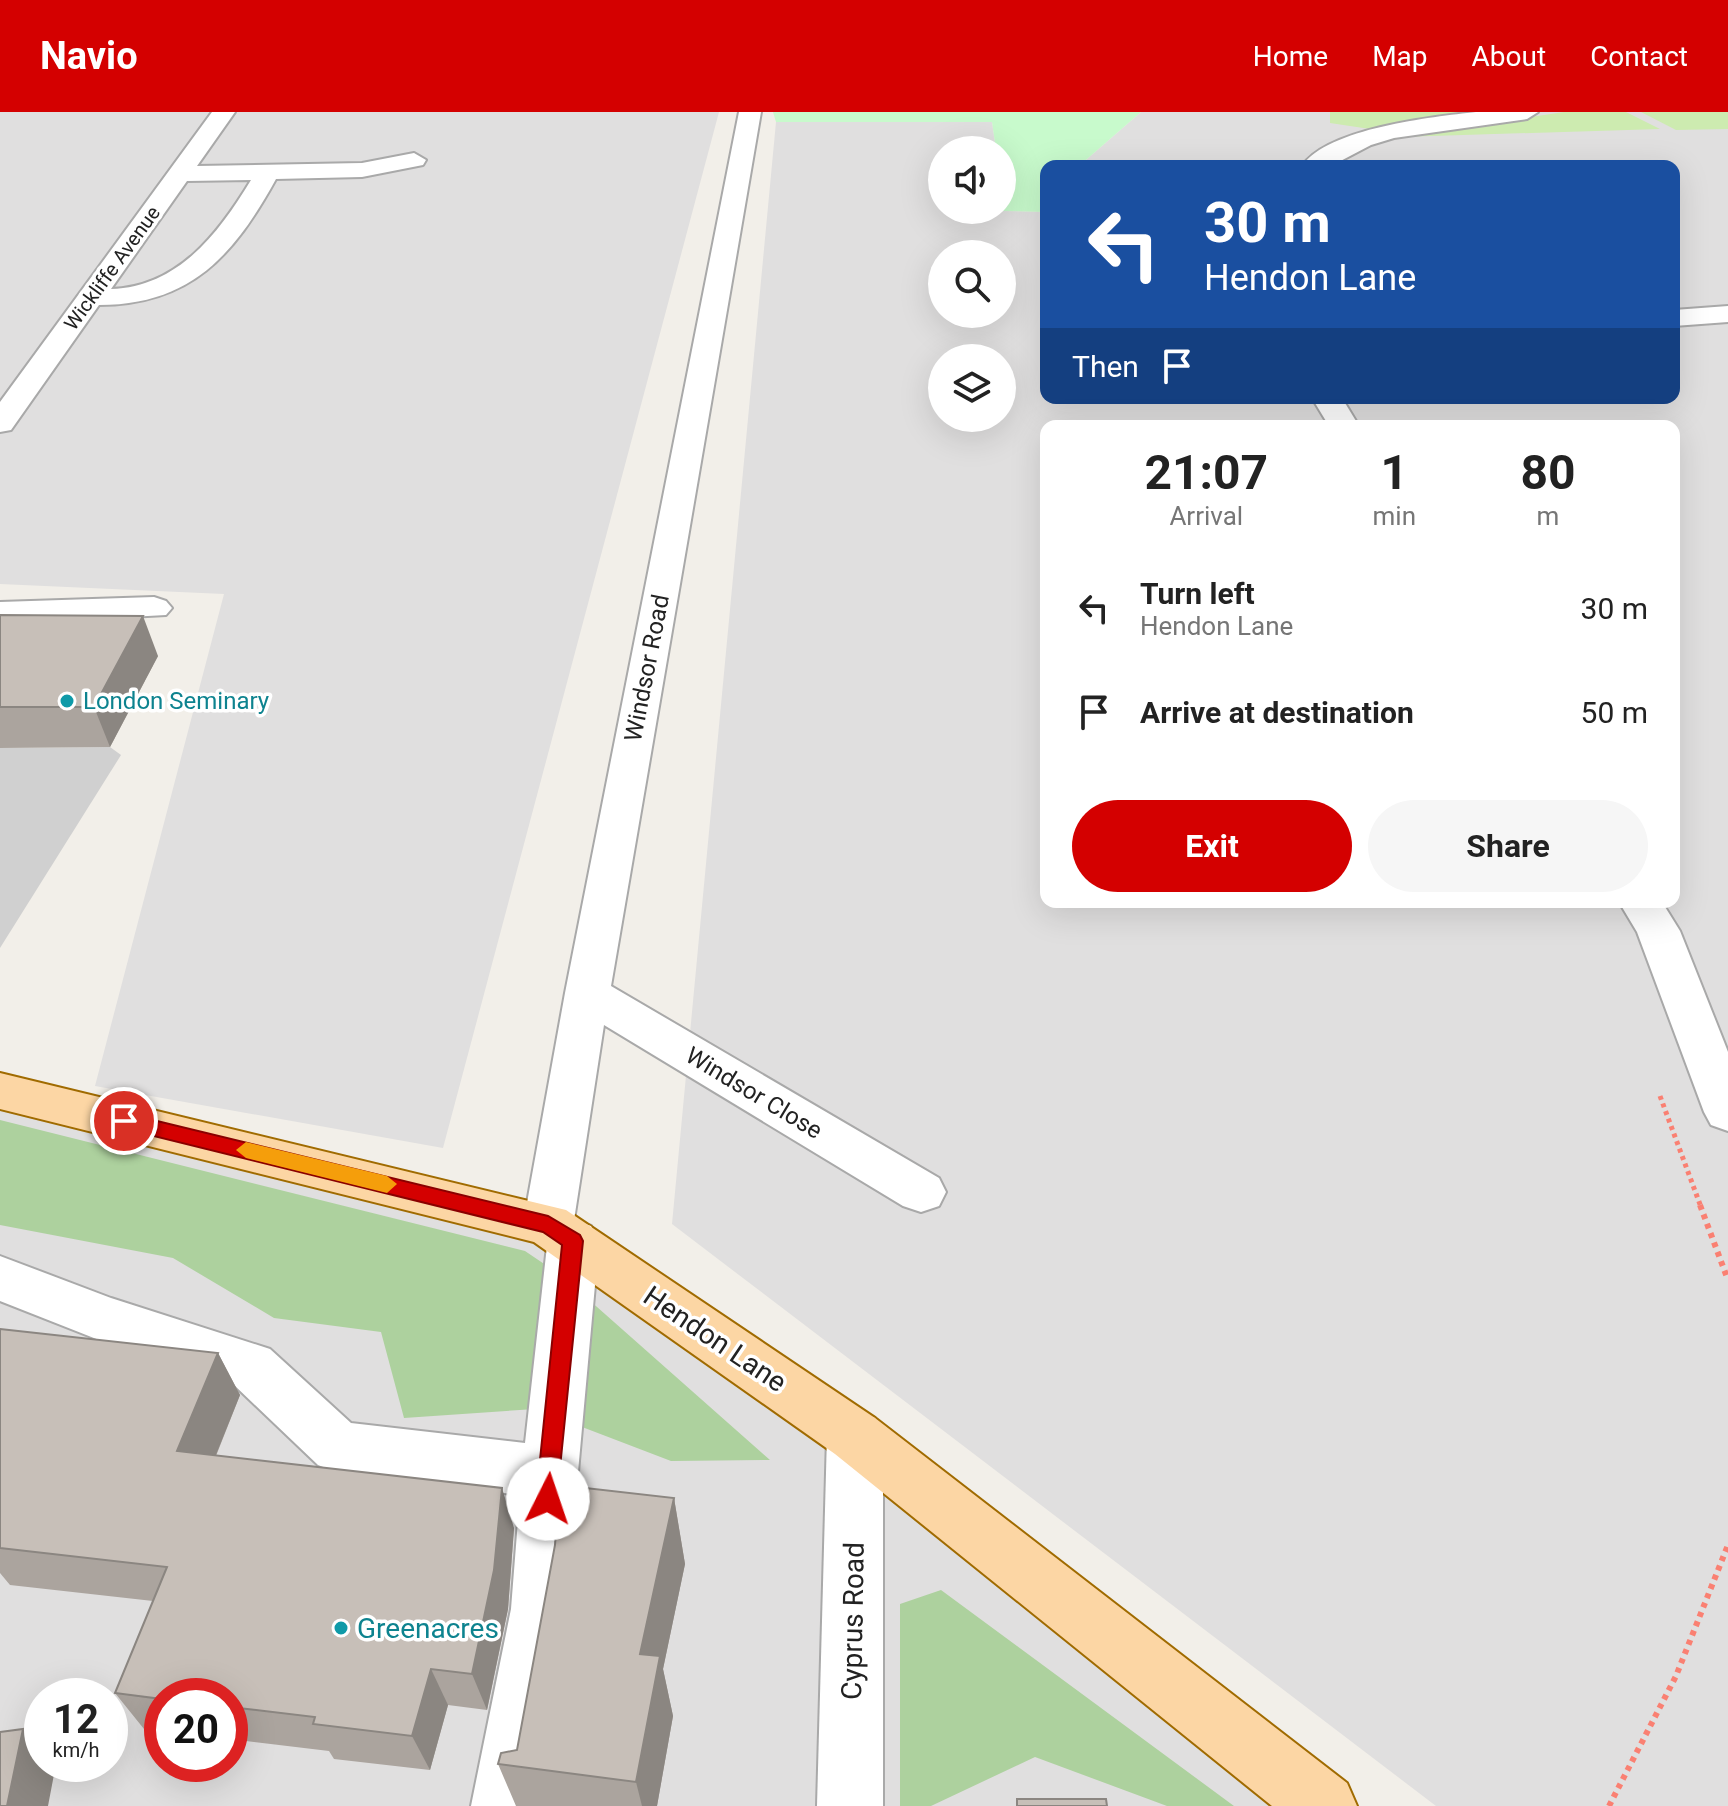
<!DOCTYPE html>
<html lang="en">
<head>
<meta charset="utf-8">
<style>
  :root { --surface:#fff; --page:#f6f6f6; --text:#222; --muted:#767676; --accent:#d40000 }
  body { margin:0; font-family:Roboto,sans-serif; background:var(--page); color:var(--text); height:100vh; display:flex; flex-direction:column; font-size:30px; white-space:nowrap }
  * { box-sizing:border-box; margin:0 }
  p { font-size:26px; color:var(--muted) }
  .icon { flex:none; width:44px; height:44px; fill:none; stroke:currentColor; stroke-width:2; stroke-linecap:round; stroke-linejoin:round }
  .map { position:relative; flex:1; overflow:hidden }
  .drawer { position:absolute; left:1040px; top:308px; width:640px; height:488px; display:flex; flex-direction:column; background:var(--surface); border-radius:16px; box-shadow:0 8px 32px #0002 }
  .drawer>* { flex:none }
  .hud { position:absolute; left:1040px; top:48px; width:640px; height:244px; border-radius:16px; box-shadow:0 8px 32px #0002; background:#1a4fa0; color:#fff; overflow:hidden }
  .tools { position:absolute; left:928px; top:24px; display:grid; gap:16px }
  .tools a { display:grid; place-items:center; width:88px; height:88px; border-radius:50%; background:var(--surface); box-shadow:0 8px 32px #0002; font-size:40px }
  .speed { position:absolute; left:24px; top:1566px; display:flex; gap:16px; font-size:40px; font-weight:700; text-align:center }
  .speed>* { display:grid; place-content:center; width:104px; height:104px; border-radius:50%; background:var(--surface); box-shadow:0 8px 32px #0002; line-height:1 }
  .speed small { font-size:20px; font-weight:400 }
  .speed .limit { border:12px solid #d22; background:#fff; color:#111 }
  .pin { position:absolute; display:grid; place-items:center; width:68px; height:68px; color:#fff; margin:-34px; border:4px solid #fff; border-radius:50%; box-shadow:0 2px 8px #0007 }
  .me { position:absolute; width:88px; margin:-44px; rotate:4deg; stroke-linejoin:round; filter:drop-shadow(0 0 6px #0008) }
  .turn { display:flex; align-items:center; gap:28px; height:168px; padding:0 32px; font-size:36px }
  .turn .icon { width:104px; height:104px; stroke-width:2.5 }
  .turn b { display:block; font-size:56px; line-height:68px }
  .then { display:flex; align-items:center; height:76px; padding:0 32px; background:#0003; gap:16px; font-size:30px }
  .eta { display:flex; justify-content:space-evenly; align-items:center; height:136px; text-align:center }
  .eta b { font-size:48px; font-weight:700; line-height:56px }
  .button { display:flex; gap:16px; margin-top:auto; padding:16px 32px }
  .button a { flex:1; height:92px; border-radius:48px; background:var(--accent); color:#fff; font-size:32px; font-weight:700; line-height:92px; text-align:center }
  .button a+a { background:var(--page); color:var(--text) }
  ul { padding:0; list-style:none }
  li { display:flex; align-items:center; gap:24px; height:104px; padding:0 32px }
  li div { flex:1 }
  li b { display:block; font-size:30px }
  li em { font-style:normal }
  header { display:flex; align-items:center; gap:48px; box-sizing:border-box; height:112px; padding:0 40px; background:var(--accent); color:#fff }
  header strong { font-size:38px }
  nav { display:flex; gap:44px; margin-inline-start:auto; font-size:28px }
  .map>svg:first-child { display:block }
  .residential { fill:#e0dfdf; fill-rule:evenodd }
  .religious { fill:#d0d0d0 }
  .grass { fill:#cdebb0 }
  .forest { fill:#add19e }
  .park { fill:#c8facc }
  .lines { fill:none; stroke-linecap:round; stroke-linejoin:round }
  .minor-casing { stroke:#a9a9a9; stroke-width:4 }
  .major-casing { stroke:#a06b00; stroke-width:4 }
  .path-far1 { stroke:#fa8072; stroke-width:5; stroke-dasharray:4 4; stroke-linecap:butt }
  .path { stroke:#fa8072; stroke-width:6; stroke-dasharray:5 5; stroke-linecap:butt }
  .minor { fill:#fff; fill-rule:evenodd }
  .major { fill:#fcd6a4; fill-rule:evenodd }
  .wall { fill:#aba49e }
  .shaded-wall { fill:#8b8681 }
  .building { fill:#c7bfb8; stroke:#8b8681; stroke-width:2 }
  .route { fill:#d40000; stroke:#8a0000; stroke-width:2 }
  .slow { fill:#f59e0b }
  .culture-dot { fill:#0f9aa8; stroke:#fff; stroke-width:3 }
  .labels { text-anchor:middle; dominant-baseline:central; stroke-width:7; stroke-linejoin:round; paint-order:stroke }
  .far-street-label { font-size:20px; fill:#222; stroke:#fff }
  .street-label { font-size:24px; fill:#222; stroke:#fff }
  .culture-label { font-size:24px; fill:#0d838f; stroke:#fff; text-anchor:start }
  .near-street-label { font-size:28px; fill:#222; stroke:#fff }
  .near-culture-label { font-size:28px; fill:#0d838f; stroke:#fff; text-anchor:start }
</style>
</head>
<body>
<header>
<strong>Navio</strong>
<nav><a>Home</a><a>Map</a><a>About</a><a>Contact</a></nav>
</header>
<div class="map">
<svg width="1728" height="1694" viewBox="0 0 1728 1694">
  <rect width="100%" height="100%" fill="#f2efe9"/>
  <!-- residential -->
  <g class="residential">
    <polygon points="0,0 719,0 443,1036 95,974 224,482 0,472"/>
    <path d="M1141,0H1728V1694H1436L672,1112L776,10H992L996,38H942V98H1002V91L1003,99L1046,100V286H1674V54H1079ZM942,142H1002V202H942ZM942,246H1002V306H942ZM1046,314H1674V790H1046Z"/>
    <path d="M0,979L546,1113L877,1337L868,1694H0ZM42,1584H110V1652H42ZM162,1584H230V1652H162Z"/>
    <polygon points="883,1342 1329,1694 874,1694"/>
  </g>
  <!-- religious -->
  <polygon class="religious" points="110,635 121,643 0,836 0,636"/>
  <!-- grass -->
  <g class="grass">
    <polygon points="1330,0 1473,0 1429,5 1370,17 1330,11"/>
    <polygon points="1564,0 1626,0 1660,17 1400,25"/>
    <polygon points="1641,0 1728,0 1728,17 1676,18"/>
  </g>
  <!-- forest -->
  <g class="forest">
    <polygon points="0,1008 525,1139 562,1164 770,1348 671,1349 535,1297 404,1306 381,1220 274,1206 173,1146 0,1113"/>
    <polygon points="941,1478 1234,1694 1167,1694 1035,1645 931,1694 900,1694 900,1492"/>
  </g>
  <!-- park -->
  <polygon class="park" points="773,0 1141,0 1079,54 1046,54 1046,100 1003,99 1002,38 996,38 992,10 776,10"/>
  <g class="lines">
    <defs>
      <g id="minor">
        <path d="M212,0H235L197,54L362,51L414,41L426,48L423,53L362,65L276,67C234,143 191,193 99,193L11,318L0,320V290ZM251,68C219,121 178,175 111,177L187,69Z"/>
        <polygon points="739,0 761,0 611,874 939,1066 946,1080 939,1094 921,1100 903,1094 604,913 574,1108 591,1114 599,1129 578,1360 571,1497 537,1694 471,1694 511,1497 520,1383 338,1361 318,1353 233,1272 104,1230 0,1189 0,1144 111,1186 270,1237 351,1311 525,1331 547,1134 530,1128 523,1113 565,881"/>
        <path d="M1476,0H1538L1527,7L1394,26L1371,33L1331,54H1302C1328,16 1432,5 1476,0Z"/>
        <polygon points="1728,194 1728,210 1674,214 1674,198"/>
        <polygon points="1312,286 1342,286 1359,314 1329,314"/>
        <polygon points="154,485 166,489 172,496 166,503 0,512 0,490"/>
        <polygon points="1619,790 1662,790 1680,819 1728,940 1728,1019 1711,1013 1704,1000 1637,820"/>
        <polygon points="855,1298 875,1306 883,1324 883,1694 817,1694 827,1324 835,1306"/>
      </g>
      <polygon id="major" points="0,961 566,1098 875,1306 1347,1671 1357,1694 1272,1694 835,1342 534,1130 0,997"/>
    </defs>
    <!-- minor casing -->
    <use href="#minor" class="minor-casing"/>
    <!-- major casing -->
    <use href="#major" class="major-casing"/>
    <!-- path-far1 -->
    <polyline class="path-far1" points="1660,984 1701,1095"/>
    <!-- path -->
    <g class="path">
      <polyline points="1700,1093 1728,1168"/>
      <polyline points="1609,1694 1676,1564 1728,1433"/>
    </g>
    <!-- minor -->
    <use href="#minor" class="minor"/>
    <!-- major -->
    <use href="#major" class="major"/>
  </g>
  <!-- wall -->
  <g class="wall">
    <polygon points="0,503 158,544 110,635 0,636"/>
    <polygon points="0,1217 218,1241 240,1283 216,1344 514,1416 508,1497 487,1598 448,1593 430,1658 334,1647 329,1639 230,1627 230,1584 162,1584 162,1619 144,1617 115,1581 153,1489 10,1473 0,1461"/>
    <polygon points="674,1386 685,1452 663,1557 673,1604 657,1694 516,1694 498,1652 517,1638"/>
  </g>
  <!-- shaded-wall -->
  <g class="shaded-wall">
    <polygon points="143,504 158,544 110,635 94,595"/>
    <polygon points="218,1241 240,1283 201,1380 177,1339"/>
    <polygon points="502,1376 514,1416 508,1497 487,1598 472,1562"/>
    <polygon points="674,1386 685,1452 663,1557 673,1604 657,1694 642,1694 636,1670 640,1542"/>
    <polygon points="431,1557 448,1593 430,1658 412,1624"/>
    <polygon points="23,1617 42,1637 42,1652 56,1652 48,1694 7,1694"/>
  </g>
  <!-- building -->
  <g class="building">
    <polygon points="0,503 143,504 94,595 0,595"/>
    <polygon points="0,1217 218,1241 177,1339 502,1376 494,1458 472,1562 431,1557 412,1624 313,1612 315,1605 230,1595 230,1584 162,1584 162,1587 115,1581 167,1455 0,1436"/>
    <polygon points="559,1373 674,1386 640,1542 660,1544 636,1670 498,1652 501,1641 517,1638 555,1433"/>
    <polygon points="23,1617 7,1694 0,1694 0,1620"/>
    <polygon points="1017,1687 1106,1687 1107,1694 1017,1694"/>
  </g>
  <!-- route -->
  <polygon class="route" points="124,1001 548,1104 580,1123 583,1129 556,1395 548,1398 540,1395 536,1387 562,1133 543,1120 117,1015 114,1009 117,1003"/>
  <!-- slow -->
  <polygon class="slow" points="246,1030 387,1064 397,1072 387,1081 246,1046 236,1038"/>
  <!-- markers -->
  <g class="culture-dot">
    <circle cx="67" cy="589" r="8"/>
    <circle cx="341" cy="1516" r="8"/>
  </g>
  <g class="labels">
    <!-- far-street labels -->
    <g class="far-street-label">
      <text transform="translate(112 156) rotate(-54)">Wickliffe Avenue</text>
    </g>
    <!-- street labels -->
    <g class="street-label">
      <text transform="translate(647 556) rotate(-79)">Windsor Road</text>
      <text transform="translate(754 981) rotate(31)">Windsor Close</text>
    </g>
    <!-- culture labels -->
    <g class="culture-label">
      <text x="83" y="589">London Seminary</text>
    </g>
    <!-- near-street labels -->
    <g class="near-street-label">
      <text transform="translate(715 1227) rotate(34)">Hendon Lane</text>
      <text transform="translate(853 1509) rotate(-89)">Cyprus Road</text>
    </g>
    <!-- near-culture labels -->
    <g class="near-culture-label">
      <text x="357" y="1516">Greenacres</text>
    </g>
  </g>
</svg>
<div class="tools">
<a><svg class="icon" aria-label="sound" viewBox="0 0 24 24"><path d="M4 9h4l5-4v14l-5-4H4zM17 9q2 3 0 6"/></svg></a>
<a><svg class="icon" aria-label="search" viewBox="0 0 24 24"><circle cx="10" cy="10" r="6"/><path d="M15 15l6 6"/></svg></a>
<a><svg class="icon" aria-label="layers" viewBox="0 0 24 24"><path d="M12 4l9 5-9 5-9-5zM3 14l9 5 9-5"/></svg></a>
</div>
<div class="speed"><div>12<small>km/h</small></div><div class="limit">20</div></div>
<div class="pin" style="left:124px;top:1009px;background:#d93025"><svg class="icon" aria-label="arrive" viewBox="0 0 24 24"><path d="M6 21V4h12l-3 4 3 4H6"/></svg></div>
<svg class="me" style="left:548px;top:1387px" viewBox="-20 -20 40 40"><circle r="19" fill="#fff"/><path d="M0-13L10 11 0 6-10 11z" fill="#d40000"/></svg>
<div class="hud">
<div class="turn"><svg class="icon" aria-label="left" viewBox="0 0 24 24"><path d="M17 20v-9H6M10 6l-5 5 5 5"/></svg><div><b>30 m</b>Hendon Lane</div></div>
<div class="then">Then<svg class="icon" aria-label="arrive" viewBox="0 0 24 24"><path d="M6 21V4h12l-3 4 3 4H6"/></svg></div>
</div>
<section class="drawer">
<div class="eta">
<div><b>21:07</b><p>Arrival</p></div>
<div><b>1</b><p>min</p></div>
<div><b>80</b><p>m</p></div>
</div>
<ul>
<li><svg class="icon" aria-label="left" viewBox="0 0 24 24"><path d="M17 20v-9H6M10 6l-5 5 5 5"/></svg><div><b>Turn left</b><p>Hendon Lane</p></div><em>30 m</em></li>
<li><svg class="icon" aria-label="arrive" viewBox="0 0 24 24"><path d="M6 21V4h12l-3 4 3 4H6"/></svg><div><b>Arrive at destination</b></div><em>50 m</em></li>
</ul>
<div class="button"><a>Exit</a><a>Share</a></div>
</section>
</div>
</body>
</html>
